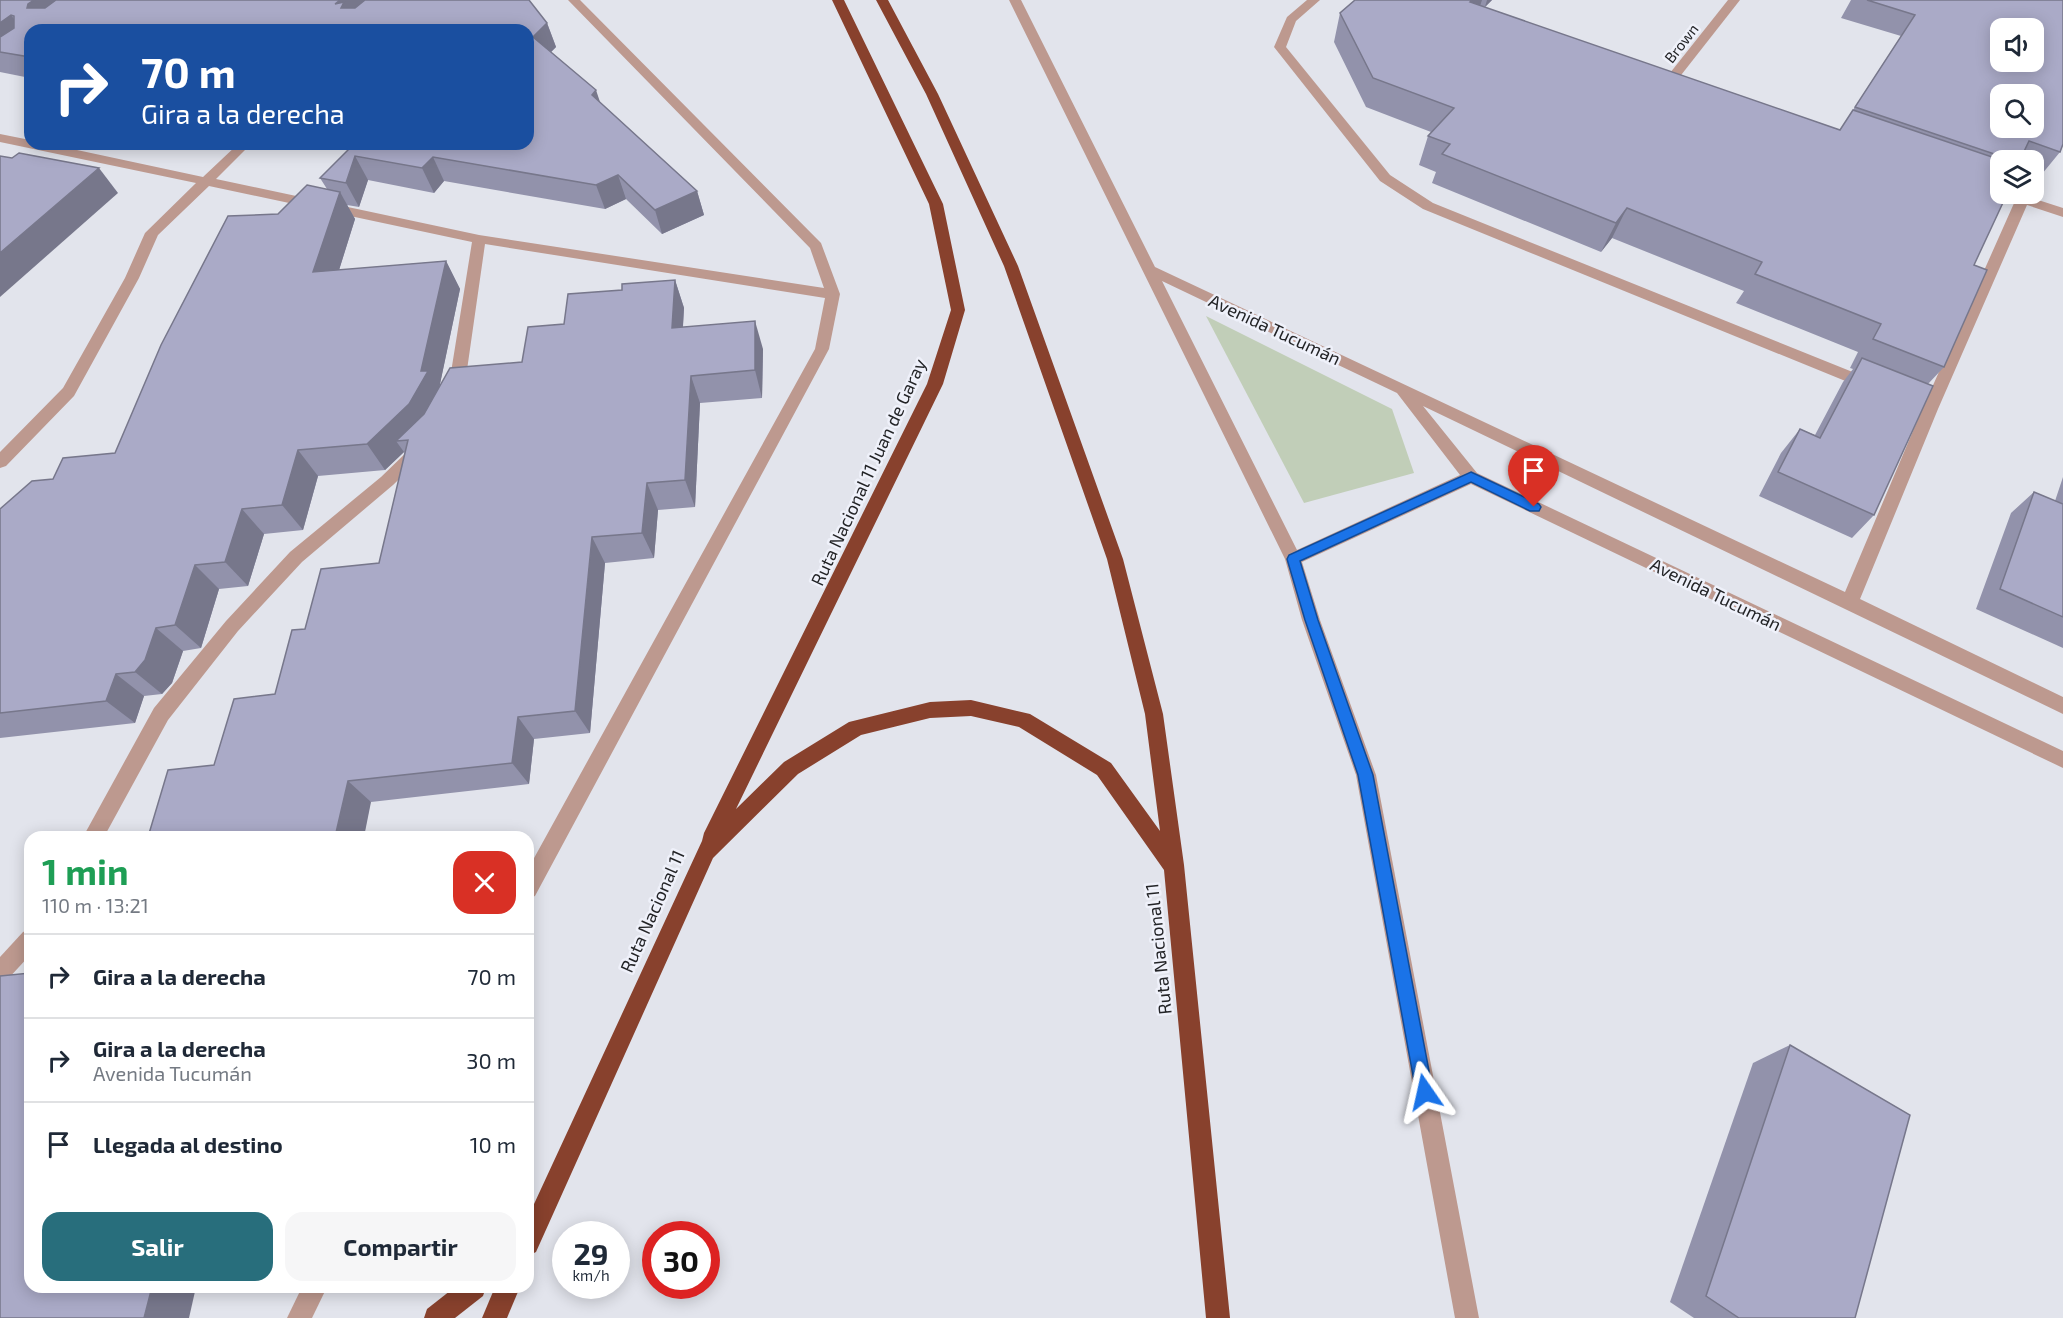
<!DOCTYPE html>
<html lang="es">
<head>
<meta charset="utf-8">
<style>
  :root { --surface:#fff; --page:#f6f6f7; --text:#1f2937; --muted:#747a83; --line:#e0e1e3; --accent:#286e7c }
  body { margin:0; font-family:"Exo 2",sans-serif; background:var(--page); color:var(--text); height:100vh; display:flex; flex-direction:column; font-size:22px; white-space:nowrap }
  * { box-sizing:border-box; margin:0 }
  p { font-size:20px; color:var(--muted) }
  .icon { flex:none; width:33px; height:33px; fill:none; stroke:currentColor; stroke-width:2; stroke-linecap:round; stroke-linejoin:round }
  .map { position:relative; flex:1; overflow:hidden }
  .drawer { position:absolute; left:24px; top:831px; width:510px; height:462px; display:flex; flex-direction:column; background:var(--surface); border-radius:18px; box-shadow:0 3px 15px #0003 }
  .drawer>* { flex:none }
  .guide { position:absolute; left:24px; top:24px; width:510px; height:126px; border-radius:18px; box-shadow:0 3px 15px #0003; background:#1a4fa0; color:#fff; overflow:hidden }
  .fabs { position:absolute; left:1990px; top:18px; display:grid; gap:12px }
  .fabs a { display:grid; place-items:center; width:54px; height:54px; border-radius:12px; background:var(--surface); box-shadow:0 3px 15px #0003; font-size:30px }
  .speed { position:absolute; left:552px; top:1221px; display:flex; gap:12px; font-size:30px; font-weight:700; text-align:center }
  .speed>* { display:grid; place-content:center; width:78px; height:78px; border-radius:50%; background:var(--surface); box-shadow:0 3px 15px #0003; line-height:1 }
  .speed small { font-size:15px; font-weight:400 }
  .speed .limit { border:9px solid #d22; background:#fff; color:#111 }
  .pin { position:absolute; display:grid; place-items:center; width:51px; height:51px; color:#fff; margin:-62px -26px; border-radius:50% 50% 50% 0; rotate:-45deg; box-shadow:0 0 6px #0007 }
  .pin .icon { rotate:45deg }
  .me { position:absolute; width:66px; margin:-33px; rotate:349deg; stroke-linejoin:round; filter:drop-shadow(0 0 4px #0008) }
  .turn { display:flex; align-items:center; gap:21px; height:126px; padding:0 18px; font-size:27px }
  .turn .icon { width:78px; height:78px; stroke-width:2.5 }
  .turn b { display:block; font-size:42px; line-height:51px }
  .round { display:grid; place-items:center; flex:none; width:63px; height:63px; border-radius:18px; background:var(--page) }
  .summary { display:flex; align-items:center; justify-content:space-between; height:102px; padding:0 18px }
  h1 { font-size:36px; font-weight:700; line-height:45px; color:#1e9e55 }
  .cta { display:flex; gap:12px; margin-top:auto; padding:12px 18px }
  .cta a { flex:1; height:69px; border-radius:18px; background:var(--accent); color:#fff; font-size:24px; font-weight:700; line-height:69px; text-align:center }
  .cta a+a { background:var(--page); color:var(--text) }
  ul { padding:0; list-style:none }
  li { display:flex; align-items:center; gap:18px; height:84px; padding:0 18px; border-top:2px solid var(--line) }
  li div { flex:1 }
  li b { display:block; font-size:22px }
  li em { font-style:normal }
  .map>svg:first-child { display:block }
  .green { fill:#c1ceb8 }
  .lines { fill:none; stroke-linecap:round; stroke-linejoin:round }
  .street { fill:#bd998f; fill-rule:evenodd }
  .highway { fill:#88412d; fill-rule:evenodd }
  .wall { fill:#9292ab }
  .shaded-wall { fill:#77778b }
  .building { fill:#aaaac7; stroke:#77778b; stroke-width:1.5; fill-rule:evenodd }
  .route { fill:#1a73e8; stroke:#114b97; stroke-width:1.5 }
  .labels { text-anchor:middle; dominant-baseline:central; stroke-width:5; stroke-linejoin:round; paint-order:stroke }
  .far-street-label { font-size:15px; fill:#232427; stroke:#eff1fa }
  .street-label { font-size:18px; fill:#232427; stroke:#eff1fa }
</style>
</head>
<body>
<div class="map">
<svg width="2063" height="1318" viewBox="0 0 2063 1318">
  <rect width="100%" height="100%" fill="#e2e4ec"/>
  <!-- green -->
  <polygon class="green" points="1206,316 1392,409 1414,473 1304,503"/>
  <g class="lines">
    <!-- street -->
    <g class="street">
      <polygon points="568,0 580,0 821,243 840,294 829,349 535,896 528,899 528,869 815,349 825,298 485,244 464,391 461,395 451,395 448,391 472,242 209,186 158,235 139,278 74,396 6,466 0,468 0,452 63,388 125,278 145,233 196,183 0,142 0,134 30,140 30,144 49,144 203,177 238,144 251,144 216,179 479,235 824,288 810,248"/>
      <path d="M1009,0H1021L1155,267L1845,592L1921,412L1896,401L1893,397L1896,393L1901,392L1926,401L2015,201L2001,194H2020L2063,208V217L2027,205L1938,409L1860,599L2063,697V714L1423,406L1477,473L2063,751V768L1471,484L1302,562L1320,620L1376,775L1479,1318H1455L1356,775L1302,620L1285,559ZM1162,281L1397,393L1460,475L1297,550Z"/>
      <polygon points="1307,0 1320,0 1296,21 1286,47 1390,175 1433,203 1875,381 1878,385 1875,389 1865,389 1423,209 1380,181 1274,47 1287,17"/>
      <polygon points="1728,0 1740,0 1678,79 1670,79 1670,73"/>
      <polygon points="418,445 424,447 426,451 424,455 393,485 302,562 238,631 168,720 104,837 83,837 154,708 226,621 290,552 381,477 412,447"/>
      <polygon points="30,929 30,955 7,980 0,983 0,957 23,932"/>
      <polygon points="302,1287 327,1287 312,1318 287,1318"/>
    </g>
    <!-- highway -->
    <g class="highway">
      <polygon points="832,0 844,0 943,204 965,310 943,384 736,809 784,762 849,722 930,702 971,700 1030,714 1111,763 1160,831 1145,714 1107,559 1004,266 926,94 876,0 888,0 938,94 1018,266 1123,559 1163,714 1184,865 1230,1318 1206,1318 1164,870 1097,775 1019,727 971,716 930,718 861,735 798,774 713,858 536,1252 528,1256 528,1217 702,841 704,833 927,384 951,310 929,204"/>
      <polygon points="455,1287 486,1287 483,1296 455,1318 424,1318 427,1309"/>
      <polygon points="495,1287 520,1287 507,1318 482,1318"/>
    </g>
  </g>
  <!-- wall -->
  <g class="wall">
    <polygon points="0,0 547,23 556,47 551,52 601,103 697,191 704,215 662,234 626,199 605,209 444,181 434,193 368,180 359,207 347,205 355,219 339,270 446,261 460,289 439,388 522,362 564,324 622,290 675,280 684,308 683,327 763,349 762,398 700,403 695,507 658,510 654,558 605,563 590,733 534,739 529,784 371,802 214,765 275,694 305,629 379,563 405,453 404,452 385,470 318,476 303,530 264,534 248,586 219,589 201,648 183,651 172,683 162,694 144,696 135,723 0,738 0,509 53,479 115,453 278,214 327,189 320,178 528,30 30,30 30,78 0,72"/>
    <polygon points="1355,0 1492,0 1485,7 1480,6 1840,130 1901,36 1841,18 1851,0 2063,0 2060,152 2042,174 2034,171 2034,160 2001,160 1974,265 1944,367 1928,384 1874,515 1852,538 1759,496 1781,453 1800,429 1815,435 1843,382 1853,369 1850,368 1858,352 1736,303 1744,291 1612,238 1601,252 1432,183 1436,172 1419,165 1428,136 1431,132 1366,107 1334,42 1340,13"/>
    <polygon points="2063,477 2063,648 1976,609 2011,513 2034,492 2055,501"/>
    <polygon points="1790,1045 1855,1318 1694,1318 1670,1302 1753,1063"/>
  </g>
  <!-- shaded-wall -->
  <g class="shaded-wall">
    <polygon points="34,0 84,0 45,28 27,8 28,4"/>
    <polygon points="340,0 378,0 353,22 335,4"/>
    <polygon points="1472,0 1482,0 1477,15 1470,2"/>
    <polygon points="1487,0 1492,0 1485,7"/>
    <polygon points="11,15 29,39 0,52 0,23"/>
    <polygon points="547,23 556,47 542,61 533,37"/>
    <polygon points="596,90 604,114 592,95"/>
    <polygon points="355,156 368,180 359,207 346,183"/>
    <polygon points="433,157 444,181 434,193 422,168"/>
    <polygon points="99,168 118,193 0,297 0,253"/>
    <polygon points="618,175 626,199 605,209 596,185"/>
    <polygon points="697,191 704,215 662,234 655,210"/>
    <polygon points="340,192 355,219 330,299 313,272"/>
    <polygon points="1627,208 1612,238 1601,252 1616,223"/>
    <polygon points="446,261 460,289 439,389 443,398 408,440 396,441 404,452 385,470 367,444 421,371"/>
    <polygon points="675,280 684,308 681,356 672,328"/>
    <polygon points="755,321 763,349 762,398 755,370"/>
    <polygon points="691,376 700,403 695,507 685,480"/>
    <polygon points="298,450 318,476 303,530 282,505"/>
    <polygon points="647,483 658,510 654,558 642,533"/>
    <polygon points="242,509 264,534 248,586 225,562"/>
    <polygon points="592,537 605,563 590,733 575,711"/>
    <polygon points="195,565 219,589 201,648 175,625"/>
    <polygon points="156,628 183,651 172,683 162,694 135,672"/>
    <polygon points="116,674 144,696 135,723 106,701"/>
    <polygon points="518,717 534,739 529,784 512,763"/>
    <polygon points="348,781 371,802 364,837 335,837"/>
    <polygon points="48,1287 98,1287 47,1292"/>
    <polygon points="152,1287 196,1287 189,1318 144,1318"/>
  </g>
  <!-- building -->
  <g class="building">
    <polygon points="0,0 34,0 28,4 27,8 45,8 56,0 340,0 335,4 344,2 341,8 355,8 365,0 529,0 547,23 533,37 596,90 592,95 697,191 655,210 618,175 596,185 433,157 422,168 355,156 346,183 320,178 354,144 528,144 528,30 30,30 30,57 0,52 0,37 14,28 14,16 11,15 0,23"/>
    <polygon points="1355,0 1472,0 1470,2 1840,130 1853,110 2001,160 2001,194 2007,194 1974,265 1987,270 1944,367 1873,339 1881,324 1755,274 1762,262 1627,208 1616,223 1442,154 1450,144 1428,136 1454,108 1373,78 1340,13"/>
    <path d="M1867,0H2063V144L2060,152L2029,141L2020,160H2012L1855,107L1915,15ZM2001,28H2034V62H2001ZM2001,94H2034V128H2001Z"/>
    <polygon points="19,153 99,168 0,253 0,156 12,158"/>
    <polygon points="307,185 340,192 313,272 446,261 421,371 428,371 409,404 367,444 298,450 282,505 242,509 225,562 195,565 175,625 156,628 145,660 135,672 116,674 106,701 0,713 0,509 32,481 53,479 63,458 115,453 161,345 228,216 278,214"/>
    <polygon points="675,280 672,328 755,321 755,370 691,376 685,480 647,483 642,533 592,537 575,711 518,717 512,763 348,781 335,837 148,837 168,770 214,765 234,699 275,694 292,630 305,629 321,569 379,563 408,440 396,441 424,414 450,368 522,362 528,327 564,324 568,294 622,290 622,284"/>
    <polygon points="1862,358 1933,386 1874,515 1778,472 1800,429 1820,438"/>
    <polygon points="2034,492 2063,504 2063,617 2000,589"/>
    <polygon points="30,973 30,1287 48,1287 47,1292 81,1287 152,1287 144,1318 0,1318 0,976"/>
    <polygon points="1790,1045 1910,1115 1855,1318 1739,1318 1706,1296"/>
  </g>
  <!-- route -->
  <polygon class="route" points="1471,472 1539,504 1541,507 1539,511 1530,511 1471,482 1300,561 1318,620 1373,775 1433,1092 1431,1098 1425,1100 1419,1098 1416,1092 1358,775 1305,620 1287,559 1289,555"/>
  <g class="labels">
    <!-- far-street labels -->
    <g class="far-street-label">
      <text transform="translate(1681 43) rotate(-52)">Brown</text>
    </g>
    <!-- street labels -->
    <g class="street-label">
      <text transform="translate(1275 329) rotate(25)">Avenida Tucumán</text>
      <text transform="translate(868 472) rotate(-65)">Ruta Nacional 11 Juan de Garay</text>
      <text transform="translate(1716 594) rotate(26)">Avenida Tucumán</text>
      <text transform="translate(652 911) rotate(-66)">Ruta Nacional 11</text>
      <text transform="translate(1158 949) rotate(-96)">Ruta Nacional 11</text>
    </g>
  </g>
</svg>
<div class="fabs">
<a><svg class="icon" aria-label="sound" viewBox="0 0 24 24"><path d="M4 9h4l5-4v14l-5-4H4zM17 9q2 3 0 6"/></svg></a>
<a><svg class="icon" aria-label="search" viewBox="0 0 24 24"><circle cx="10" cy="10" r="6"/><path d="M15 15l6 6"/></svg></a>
<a><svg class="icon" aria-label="layers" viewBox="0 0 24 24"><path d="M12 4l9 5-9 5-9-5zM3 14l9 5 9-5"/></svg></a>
</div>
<div class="speed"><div>29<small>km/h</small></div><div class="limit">30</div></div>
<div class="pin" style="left:1534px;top:507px;background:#d93025"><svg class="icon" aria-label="arrive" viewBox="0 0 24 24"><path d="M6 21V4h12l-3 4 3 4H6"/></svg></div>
<svg class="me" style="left:1425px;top:1092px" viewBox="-20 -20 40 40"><path d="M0-17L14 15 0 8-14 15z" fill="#1a73e8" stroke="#fff" stroke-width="4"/></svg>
<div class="guide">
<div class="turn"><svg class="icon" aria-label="right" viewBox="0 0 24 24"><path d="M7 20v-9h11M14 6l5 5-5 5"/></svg><div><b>70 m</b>Gira a la derecha</div></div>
</div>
<section class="drawer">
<div class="summary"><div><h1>1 min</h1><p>110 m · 13:21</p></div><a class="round" style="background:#d93025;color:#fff"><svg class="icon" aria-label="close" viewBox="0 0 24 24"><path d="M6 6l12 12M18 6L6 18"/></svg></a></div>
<ul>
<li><svg class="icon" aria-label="right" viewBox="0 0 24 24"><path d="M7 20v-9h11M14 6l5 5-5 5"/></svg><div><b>Gira a la derecha</b></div><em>70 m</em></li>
<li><svg class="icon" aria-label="right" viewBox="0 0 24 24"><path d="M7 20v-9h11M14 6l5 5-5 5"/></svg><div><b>Gira a la derecha</b><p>Avenida Tucumán</p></div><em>30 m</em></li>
<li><svg class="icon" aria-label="arrive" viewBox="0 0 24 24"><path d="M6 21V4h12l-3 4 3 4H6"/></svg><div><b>Llegada al destino</b></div><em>10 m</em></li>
</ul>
<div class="cta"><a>Salir</a><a>Compartir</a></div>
</section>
</div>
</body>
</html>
